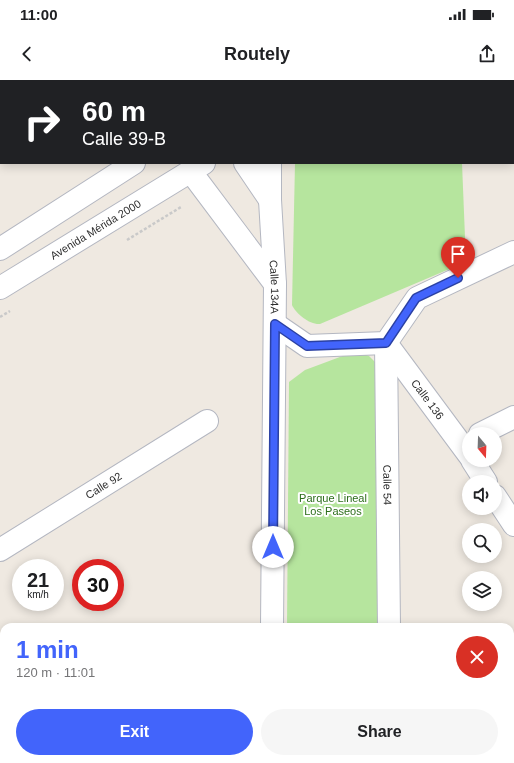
<!DOCTYPE html>
<html lang="en">
<head>
<meta charset="utf-8">
<style>
  :root { --surface:#fff; --page:#f6f6f6; --text:#202124; --muted:#757577; --accent:#4264fb }
  body { margin:0; font-family:Helvetica,sans-serif; background:var(--page); color:var(--text); height:100vh; display:flex; flex-direction:column; font-size:15px; white-space:nowrap }
  * { box-sizing:border-box; margin:0 }
  p { font-size:13px; color:var(--muted) }
  .icon { flex:none; width:22px; height:22px; fill:none; stroke:currentColor; stroke-width:2; stroke-linecap:round; stroke-linejoin:round }
  .map { position:relative; flex:1; overflow:hidden }
  .drawer { position:absolute; left:0px; top:543px; width:514px; height:140px; display:flex; flex-direction:column; background:var(--surface); border-radius:12px 12px 0 0; box-shadow:0 2px 10px #0003 }
  .drawer>* { flex:none }
  .banner { position:absolute; left:0px; top:0px; width:514px; height:84px; box-shadow:0 2px 10px #0003; background:#202124; color:#fff; overflow:hidden }
  .needle { width:26px; rotate:161deg }
  .tools { position:absolute; left:462px; top:347px; display:grid; gap:8px }
  .tools a { display:grid; place-items:center; width:40px; height:40px; border-radius:50%; background:var(--surface); box-shadow:0 2px 10px #0003; font-size:20px }
  .speed { position:absolute; left:12px; top:479px; display:flex; gap:8px; font-size:20px; font-weight:700; text-align:center }
  .speed>* { display:grid; place-content:center; width:52px; height:52px; border-radius:50%; background:var(--surface); box-shadow:0 2px 10px #0003; line-height:1 }
  .speed small { font-size:10px; font-weight:400 }
  .speed .limit { border:6px solid #d22; background:#fff; color:#111 }
  .pin { position:absolute; display:grid; place-items:center; width:34px; height:34px; color:#fff; margin:-41px -17px; border-radius:50% 50% 50% 0; rotate:-45deg; box-shadow:0 0 4px #0007 }
  .pin .icon { rotate:45deg }
  .me { position:absolute; width:44px; margin:-22px; rotate:0deg; stroke-linejoin:round; filter:drop-shadow(0 0 3px #0008) }
  .turn { display:flex; align-items:center; gap:14px; height:84px; padding:0 16px; font-size:18px }
  .turn .icon { width:52px; height:52px; stroke-width:2.5 }
  .turn b { display:block; font-size:28px; line-height:34px }
  .round { display:grid; place-items:center; flex:none; width:42px; height:42px; border-radius:21px; background:var(--page) }
  .overview { display:flex; align-items:center; justify-content:space-between; height:68px; padding:0 16px }
  h1 { font-size:24px; font-weight:600; line-height:30px; color:var(--accent) }
  .cta { display:flex; gap:8px; margin-top:auto; padding:8px 16px }
  .cta a { flex:1; height:46px; border-radius:24px; background:var(--accent); color:#fff; font-size:16px; font-weight:600; line-height:46px; text-align:center }
  .cta a+a { background:var(--page); color:var(--text) }
  .status { display:flex; justify-content:space-between; align-items:center; height:28px; padding:0 20px; background:var(--surface); direction:ltr }
  .status svg { height:11px; fill:currentColor }
  header { display:flex; justify-content:space-between; align-items:center; height:52px; padding:0 16px; background:var(--surface); font-size:18px; font-weight:600 }
  .map>svg:first-child { display:block }
  .green { fill:#b6e59e }
  .lines { fill:none; stroke-linecap:round; stroke-linejoin:round }
  .minor-casing { stroke:#b4b7c1; stroke-width:24 }
  .secondary-casing { stroke:#b4b7c1; stroke-width:24 }
  .path { stroke:#c9c9c9; stroke-width:2.5; stroke-dasharray:3 2; stroke-linecap:butt }
  .minor { stroke:#fff; stroke-width:22 }
  .secondary { stroke:#fff; stroke-width:22 }
  .route-casing { stroke:#2b41a3; stroke-width:10 }
  .route { stroke:#4264fb; stroke-width:7 }
  .labels { text-anchor:middle; dominant-baseline:central; stroke-width:4; stroke-linejoin:round; paint-order:stroke }
  .street-label { font-size:11px; fill:#2e2e2e; stroke:#fff }
  .park-label { font-size:11px; fill:#2c6e1b; stroke:#fff }
</style>
</head>
<body>
<div class="status"><b>11:00</b><svg viewBox="0 0 49 12"><path d="M0 12V9h3v3zM5 12V6h3v6zM10 12V3h3v9zM15 12V0h3v12zM26 1h20v11H26zM47 4h2v5h-2z"/></svg></div>
<header><svg class="icon" aria-label="back" viewBox="0 0 24 24"><path d="M15 5l-7 7 7 7"/></svg>Routely<svg class="icon" aria-label="share" viewBox="0 0 24 24"><path d="M12 15V3M7 8l5-5 5 5M5 13v7h14v-7"/></svg></header>
<div class="map">
<svg width="514" height="683" viewBox="0 0 514 683">
  <rect width="100%" height="100%" fill="#efe9e1"/>
  <!-- green -->
  <g class="green">
    <rect x="297" y="0" width="162" height="1"/>
    <path d="M295,83H462L466,182L320,244C310,245 296,234 292,225Z"/>
    <polygon points="356,271 369,276 378,285 377,547 287,547 289,302 305,290"/>
    <polygon points="266,679 379,679 378,683 259,683"/>
  </g>
  <g class="lines">
    <defs>
      <g id="minor">
        <polyline points="269,0 269,1"/>
        <polyline points="245,83 270,120"/>
        <path id="s1" d="M270,83V120L275,204L272,547"/>
        <polyline points="191,92 275,204"/>
        <polyline points="275,244 307,266 386,263 417,218 514,172"/>
        <path id="s2" d="M386,263L389,547"/>
        <path id="s3" d="M386,263L469,375"/>
        <polyline points="480,354 514,337"/>
        <polyline points="472,380 486,402"/>
        <polyline points="495,416 514,445"/>
        <path id="s4" d="M0,470L207,341"/>
        <polyline points="0,677 4,675"/>
        <polyline points="218,683 224,679"/>
        <polyline points="389,683 389,679"/>
      </g>
      <g id="secondary">
        <polyline points="126,0 126,1"/>
        <polyline points="186,0 187,1"/>
        <polyline points="0,169 134,83"/>
        <path id="s5" d="M0,208L204,83"/>
      </g>
    </defs>
    <!-- minor casing -->
    <use href="#minor" class="minor-casing"/>
    <!-- secondary casing -->
    <use href="#secondary" class="secondary-casing"/>
    <!-- path -->
    <g class="path">
      <polyline points="96,0 97,1"/>
      <polyline points="127,160 181,127"/>
      <polyline points="0,237 10,231"/>
    </g>
    <!-- minor -->
    <use href="#minor" class="minor"/>
    <!-- secondary -->
    <use href="#secondary" class="secondary"/>
  </g>
  <g class="lines">
    <defs>
      <polyline id="route" points="273,467 275,244 307,266 386,263 416,218 458,198"/>
    </defs>
    <!-- route casing -->
    <use href="#route" class="route-casing"/>
    <!-- route -->
    <use href="#route" class="route"/>
  </g>
  <g class="labels">
    <!-- street labels -->
    <g class="street-label">
      <text stroke="none"><textPath href="#s5" startOffset="112">Avenida Mérida 2000</textPath></text>
      <text stroke="none"><textPath href="#s1" startOffset="124">Calle 134A</textPath></text>
      <text stroke="none"><textPath href="#s3" startOffset="70">Calle 136</textPath></text>
      <text stroke="none"><textPath href="#s4" startOffset="122">Calle 92</textPath></text>
      <text stroke="none"><textPath href="#s2" startOffset="142">Calle 54</textPath></text>
    </g>
    <!-- park labels -->
    <g class="park-label">
      <text x="333" y="418">Parque Lineal<tspan x="333" dy="13">Los Paseos</tspan></text>
    </g>
  </g>
</svg>
<div class="tools">
<a><svg class="needle" viewBox="-14 -14 28 28"><path d="M0-13l5 13h-10z" fill="#e53935"/><path d="M0 13l5-13h-10z" fill="#757577"/></svg></a>
<a><svg class="icon" aria-label="sound" viewBox="0 0 24 24"><path d="M4 9h4l5-4v14l-5-4H4zM17 9q2 3 0 6"/></svg></a>
<a><svg class="icon" aria-label="search" viewBox="0 0 24 24"><circle cx="10" cy="10" r="6"/><path d="M15 15l6 6"/></svg></a>
<a><svg class="icon" aria-label="layers" viewBox="0 0 24 24"><path d="M12 4l9 5-9 5-9-5zM3 14l9 5 9-5"/></svg></a>
</div>
<div class="speed"><div>21<small>km/h</small></div><div class="limit">30</div></div>
<div class="pin" style="left:458px;top:198px;background:#d93025"><svg class="icon" aria-label="arrive" viewBox="0 0 24 24"><path d="M6 21V4h12l-3 4 3 4H6"/></svg></div>
<svg class="me" style="left:273px;top:467px" viewBox="-20 -20 40 40"><circle r="19" fill="#fff"/><path d="M0-13L10 11 0 6-10 11z" fill="#4264fb"/></svg>
<div class="banner">
<div class="turn"><svg class="icon" aria-label="right" viewBox="0 0 24 24"><path d="M7 20v-9h11M14 6l5 5-5 5"/></svg><div><b>60 m</b>Calle 39-B</div></div>
</div>
<section class="drawer">
<div class="overview"><div><h1>1 min</h1><p>120 m · 11:01</p></div><a class="round" style="background:#d93025;color:#fff"><svg class="icon" aria-label="close" viewBox="0 0 24 24"><path d="M6 6l12 12M18 6L6 18"/></svg></a></div>
<div class="cta"><a>Exit</a><a>Share</a></div>
</section>
</div>
</body>
</html>
